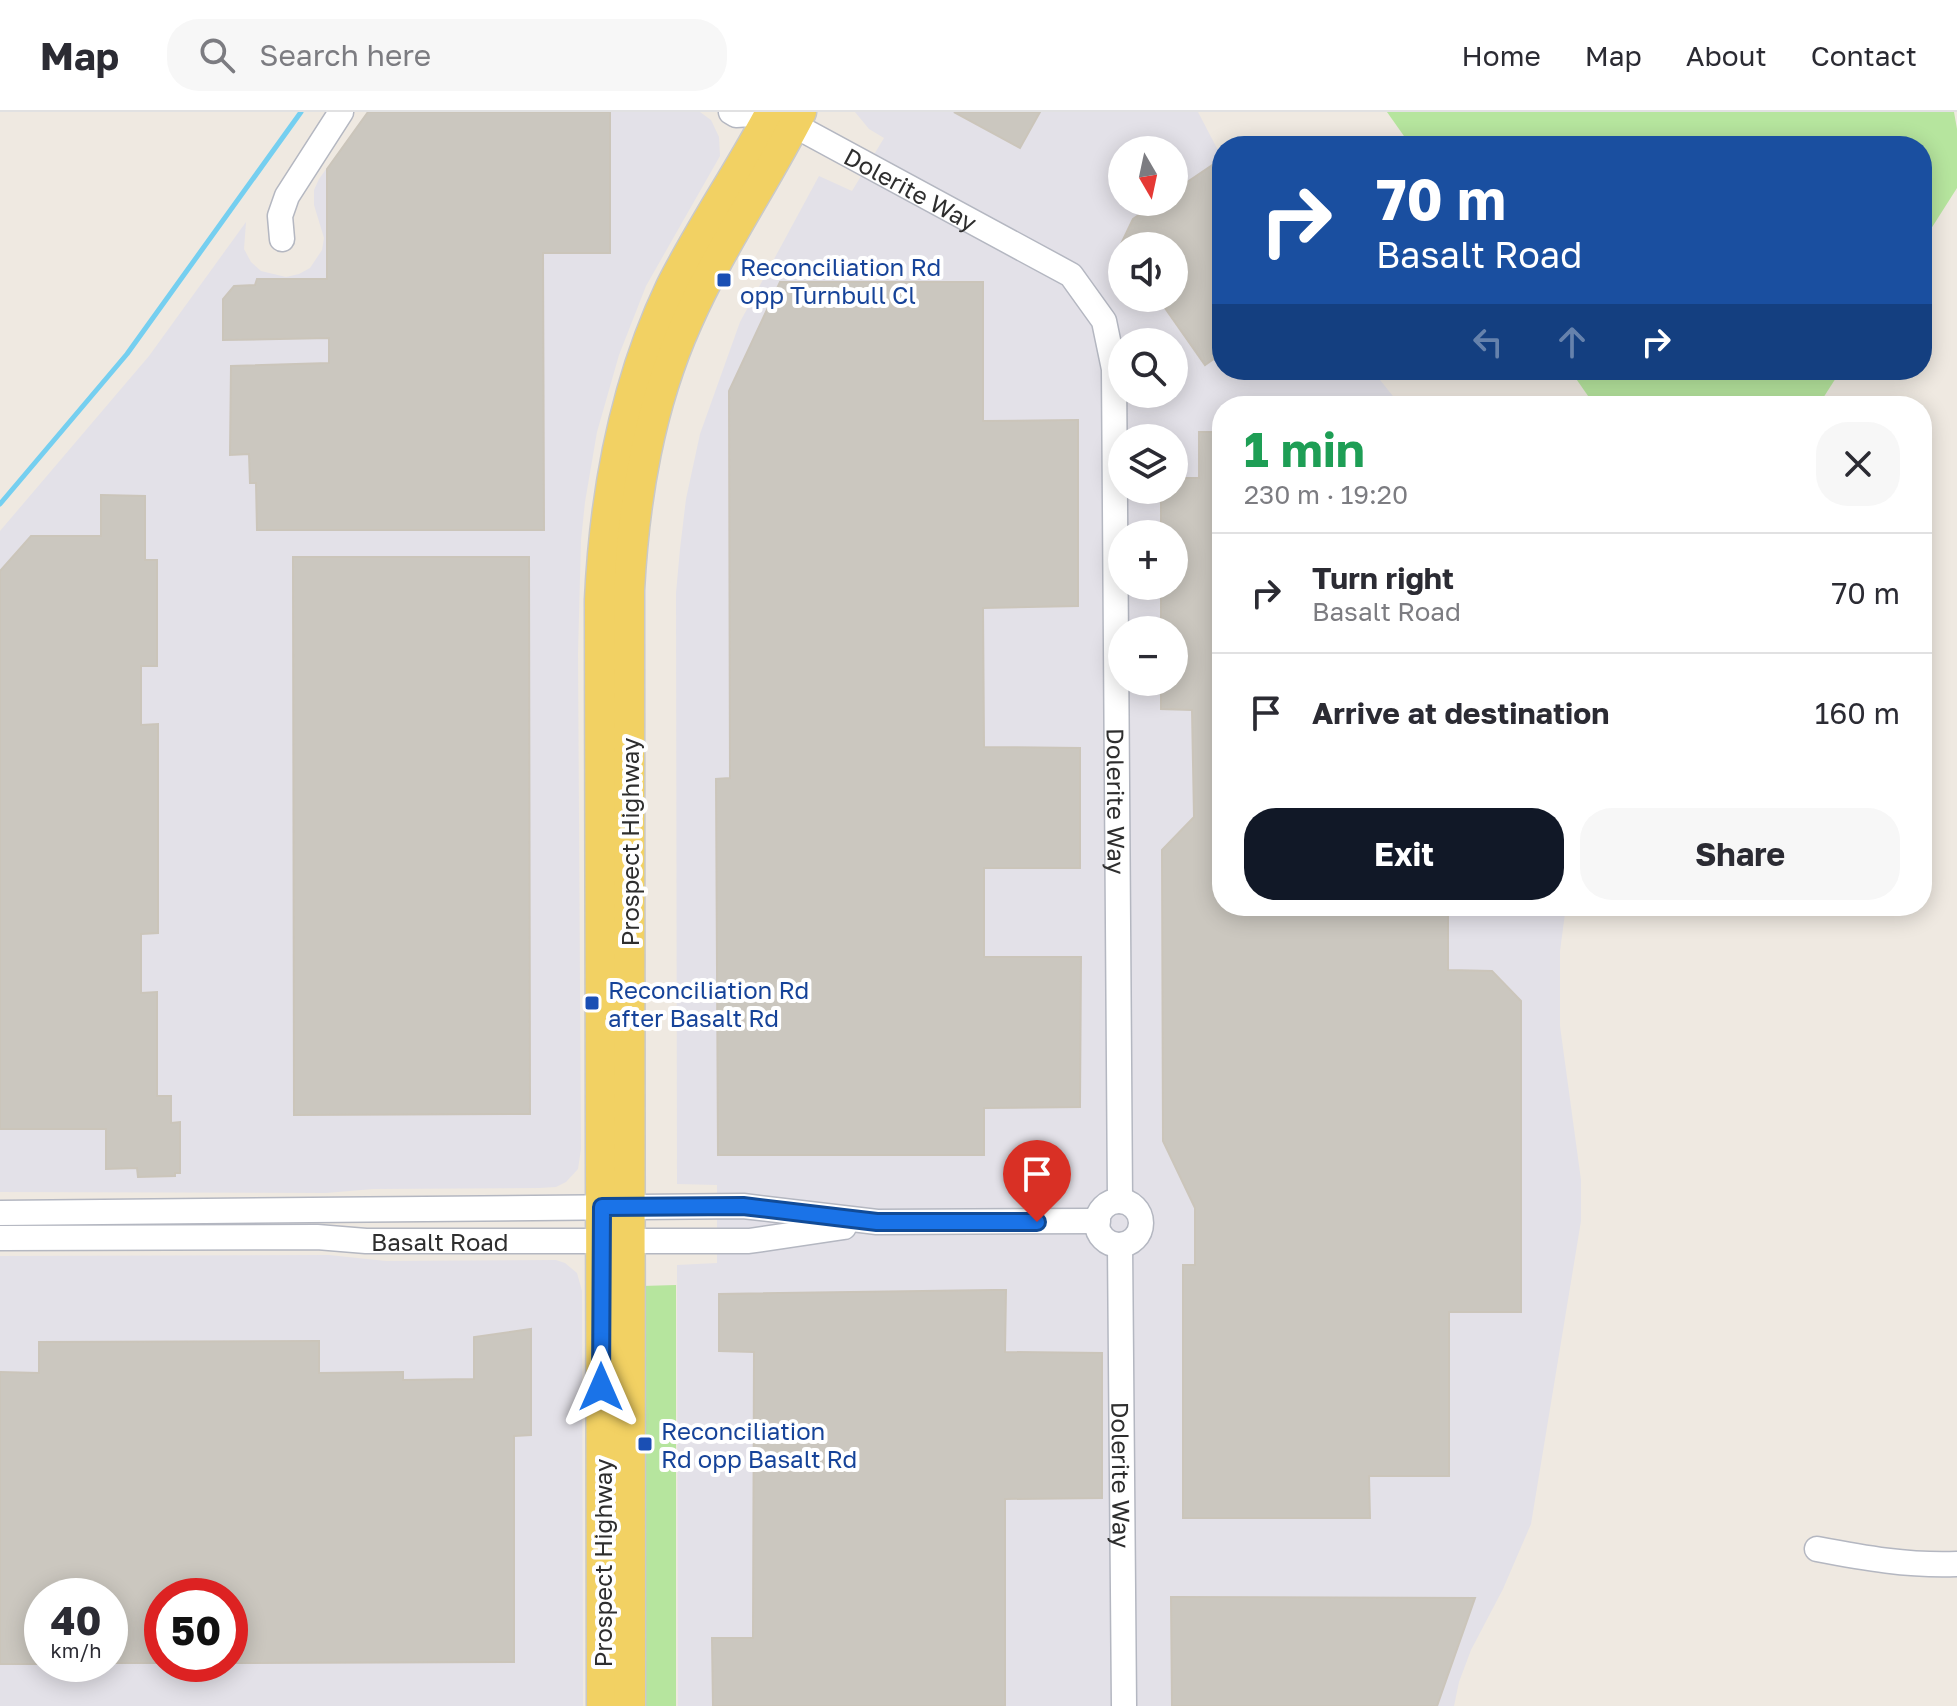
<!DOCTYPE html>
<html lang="en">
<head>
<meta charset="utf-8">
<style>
  :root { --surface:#fff; --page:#f7f7f7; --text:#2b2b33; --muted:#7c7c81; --line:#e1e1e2; --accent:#111827 }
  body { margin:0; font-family:"Golos Text",sans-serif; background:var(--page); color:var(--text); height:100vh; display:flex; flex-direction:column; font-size:30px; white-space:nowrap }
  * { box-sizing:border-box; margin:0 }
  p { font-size:26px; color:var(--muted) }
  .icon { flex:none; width:44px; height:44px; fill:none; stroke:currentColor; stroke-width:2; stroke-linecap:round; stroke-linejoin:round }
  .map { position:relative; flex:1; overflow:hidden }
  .details { position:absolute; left:1212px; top:284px; width:720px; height:520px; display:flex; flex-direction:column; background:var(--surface); border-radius:32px; box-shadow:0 4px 20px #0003 }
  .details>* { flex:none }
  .banner { position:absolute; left:1212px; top:24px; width:720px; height:244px; border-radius:32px; box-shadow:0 4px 20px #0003; background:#1a4fa0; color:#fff; overflow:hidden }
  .needle { width:52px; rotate:171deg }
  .buttons { position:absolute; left:1108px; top:24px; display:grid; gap:16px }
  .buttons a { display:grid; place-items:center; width:80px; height:80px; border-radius:50%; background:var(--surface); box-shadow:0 4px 20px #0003; font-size:40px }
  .speed { position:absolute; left:24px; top:1466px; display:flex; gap:16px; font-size:40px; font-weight:700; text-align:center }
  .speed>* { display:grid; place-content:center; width:104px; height:104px; border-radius:50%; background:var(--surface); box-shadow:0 4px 20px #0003; line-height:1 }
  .speed small { font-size:20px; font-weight:400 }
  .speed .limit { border:12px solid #d22; background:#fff; color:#111 }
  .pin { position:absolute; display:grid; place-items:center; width:68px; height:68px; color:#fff; margin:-82px -34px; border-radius:50% 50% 50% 0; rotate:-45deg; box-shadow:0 0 8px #0007 }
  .pin .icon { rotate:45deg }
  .me { position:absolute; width:88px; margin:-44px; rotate:0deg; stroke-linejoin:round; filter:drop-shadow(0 0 6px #0008) }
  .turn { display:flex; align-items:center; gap:28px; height:168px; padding:0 32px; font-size:36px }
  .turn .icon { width:104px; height:104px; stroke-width:2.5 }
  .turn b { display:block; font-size:56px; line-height:68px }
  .lanes { display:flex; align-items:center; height:76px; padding:0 32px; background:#0003; justify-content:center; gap:40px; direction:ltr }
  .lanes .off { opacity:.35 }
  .round { display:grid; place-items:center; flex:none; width:84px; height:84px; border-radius:32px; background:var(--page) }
  .headline { display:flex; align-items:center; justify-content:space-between; height:136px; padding:0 32px }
  h1 { font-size:48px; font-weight:700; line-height:60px; color:#1e9e55 }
  .primary-button { display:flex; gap:16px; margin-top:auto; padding:16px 32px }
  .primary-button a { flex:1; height:92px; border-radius:32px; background:var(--accent); color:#fff; font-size:32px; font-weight:700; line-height:92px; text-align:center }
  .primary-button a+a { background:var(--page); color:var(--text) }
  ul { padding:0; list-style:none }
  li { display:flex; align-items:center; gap:24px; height:120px; padding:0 32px; border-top:2px solid var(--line) }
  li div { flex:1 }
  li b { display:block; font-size:30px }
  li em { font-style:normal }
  header { display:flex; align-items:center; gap:48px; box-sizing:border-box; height:112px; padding:0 40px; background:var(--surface); border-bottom:2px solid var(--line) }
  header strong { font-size:38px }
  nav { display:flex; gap:44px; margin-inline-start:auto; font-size:28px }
  .search { width:560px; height:72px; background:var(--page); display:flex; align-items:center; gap:20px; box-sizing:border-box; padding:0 28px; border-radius:32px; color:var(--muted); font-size:30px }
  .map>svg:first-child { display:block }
  .industrial { fill:#e3e1e8; fill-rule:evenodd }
  .green { fill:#b6e59e }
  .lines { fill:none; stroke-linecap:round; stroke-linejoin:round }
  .stream { stroke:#75cff0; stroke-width:5 }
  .building { fill:#cbc7bf; stroke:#cbc5ba; stroke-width:2 }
  .minor-casing { stroke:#b4b7c1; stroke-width:27 }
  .major-casing { stroke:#c9c9c9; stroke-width:33 }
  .minor { stroke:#fff; stroke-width:24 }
  .major { stroke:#f2d163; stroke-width:30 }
  .route-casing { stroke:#114b97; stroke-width:20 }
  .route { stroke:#1a73e8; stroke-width:14 }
  .transit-dot { fill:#1a4fb4; stroke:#fff; stroke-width:3 }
  .labels { text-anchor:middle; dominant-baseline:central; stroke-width:8; stroke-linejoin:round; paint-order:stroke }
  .street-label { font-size:24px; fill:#2e2e2e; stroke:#fff }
  .transit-label { font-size:24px; fill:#164399; stroke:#fff; text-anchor:start }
</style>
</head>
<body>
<header>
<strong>Map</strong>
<div class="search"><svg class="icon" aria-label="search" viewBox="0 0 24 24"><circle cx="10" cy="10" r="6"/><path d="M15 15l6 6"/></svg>Search here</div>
<nav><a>Home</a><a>Map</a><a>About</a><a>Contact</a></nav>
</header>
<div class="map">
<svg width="1957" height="1594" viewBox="0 0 1957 1594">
  <rect width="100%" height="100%" fill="#efe9e1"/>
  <!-- industrial -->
  <g class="industrial">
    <polygon points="367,0 700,0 711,8 719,25 720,44 646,174 619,243 597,320 585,390 581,428 578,541 581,1037 578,1057 566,1070 556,1075 539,1076 373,1077 326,1081 0,1080 0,419 149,244 246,110 244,137 251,150 261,159 286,165 299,162 310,156 322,138 324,126 314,93 314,78 319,67"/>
    <path d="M855,0H1198L1222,46V258H1372L1401,294H1222V794H1566L1560,839V914L1581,1068V1109L1531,1412L1503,1477L1471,1538L1459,1570L1454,1594H678L677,1153L717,1151V1073L677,1072L676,481L680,437L686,387L700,322L740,210L819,64L852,79L884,26L869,17ZM1122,38H1174V90H1122ZM1122,134H1174V186H1122ZM1122,230H1174V282H1122ZM1122,326H1174V378H1122ZM1122,422H1174V474H1122ZM1122,518H1174V570H1122Z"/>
    <path d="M329,1143L386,1149L556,1148L565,1151L577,1161L582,1179L583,1594H0V1144ZM42,1484H110V1552H42ZM162,1484H230V1552H162Z"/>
  </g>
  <!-- green -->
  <g class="green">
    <polygon points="1387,0 1954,0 1957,17 1957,76 1922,131 1922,34 1411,34"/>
    <polygon points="1570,258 1841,258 1818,294 1595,294"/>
    <polygon points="676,1173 676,1594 642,1594 642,1174"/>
  </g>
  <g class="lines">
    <!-- stream -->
    <polyline class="stream" points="0,392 127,242 301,0"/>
  </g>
  <!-- building -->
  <g class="building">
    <polygon points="368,0 610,0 610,141 543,141 544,418 257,418 256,371 250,371 249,342 230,343 231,254 329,251 329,226 223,228 223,187 234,174 255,173 257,167 327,167 327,57"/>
    <polygon points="954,0 1040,0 1020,36"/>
    <polygon points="1214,52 1222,64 1222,241 1205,253 1158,186 1174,186 1174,134 1120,134 1133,107 1158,90 1174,90 1174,79"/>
    <polygon points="780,170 983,170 983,309 1078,308 1078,494 983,496 984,635 1080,636 1080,756 984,756 984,845 1081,845 1080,995 984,996 984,1043 718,1043 716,667 730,666 729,279"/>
    <polygon points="1199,320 1222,320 1222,794 1448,794 1448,858 1492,859 1521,889 1521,1200 1449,1200 1449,1364 1369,1364 1370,1406 1183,1406 1183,1153 1195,1153 1195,1096 1163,1029 1162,738 1194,705 1192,598 1161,597 1161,570 1174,570 1174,518 1161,518 1161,474 1174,474 1174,422 1161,422 1161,378 1174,378 1174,366 1199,366"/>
    <polygon points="101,383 145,384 145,448 157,448 157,554 141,554 141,613 158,612 158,821 141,822 141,881 157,880 157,984 171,984 171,1011 180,1010 180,1061 175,1061 175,1064 138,1065 137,1056 106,1057 106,1017 0,1017 0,459 31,424 101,424"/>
    <polygon points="293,445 529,445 530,1002 294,1003"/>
    <polygon points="994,1178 1006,1178 1005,1240 1102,1241 1102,1386 1005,1387 1005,1594 713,1594 712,1526 753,1526 754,1240 719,1239 719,1182"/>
    <polygon points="531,1217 531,1323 514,1324 514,1550 230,1551 230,1484 162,1484 162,1551 110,1551 110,1484 42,1484 42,1552 0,1552 0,1260 39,1261 39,1230 319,1229 319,1261 403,1260 403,1268 474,1267 474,1225"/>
    <polygon points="1171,1485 1475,1486 1437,1594 1172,1594"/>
  </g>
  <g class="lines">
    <defs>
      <g id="minor">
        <polyline points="731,0 736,3 770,1"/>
        <path id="s1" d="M779,5L1071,163L1104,209L1114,257L1120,1089"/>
        <polyline points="282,127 280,104 287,84 341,0"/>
        <circle cx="1119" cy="1111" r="22"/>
        <polyline points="0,1101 743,1094 877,1110 1098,1109"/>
        <path id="s2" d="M0,1126L317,1125L366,1129H749L844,1115"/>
        <path id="s3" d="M1120,1133L1124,1594"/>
        <path d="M1817,1437C1864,1446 1909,1454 1957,1452"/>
      </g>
      <g id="major">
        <path d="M602,1594L600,488C605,380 624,274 671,175C701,115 740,59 771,0"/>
        <path d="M630,1594L629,478C634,386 649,295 687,210C719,137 765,71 801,0"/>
      </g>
    </defs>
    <!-- minor casing -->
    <use href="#minor" class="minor-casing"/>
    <!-- major casing -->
    <use href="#major" class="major-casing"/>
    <!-- minor -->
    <use href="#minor" class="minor"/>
    <!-- major -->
    <use href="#major" class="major"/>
  </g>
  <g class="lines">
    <defs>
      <polyline id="route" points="601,1275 602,1095 743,1094 877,1110 1037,1110"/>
    </defs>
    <!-- route casing -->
    <use href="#route" class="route-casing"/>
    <!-- route -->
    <use href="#route" class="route"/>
  </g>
  <!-- markers -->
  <g class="transit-dot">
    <rect x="716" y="160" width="16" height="16" rx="4"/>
    <rect x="584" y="883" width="16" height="16" rx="4"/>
    <rect x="637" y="1324" width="16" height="16" rx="4"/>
  </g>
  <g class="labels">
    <!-- street labels -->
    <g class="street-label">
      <text stroke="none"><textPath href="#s1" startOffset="150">Dolerite Way</textPath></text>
      <text stroke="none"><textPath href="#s1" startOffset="870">Dolerite Way</textPath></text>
      <text transform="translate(629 730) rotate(-90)">Prospect Highway</text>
      <text stroke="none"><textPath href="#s2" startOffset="440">Basalt Road</textPath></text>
      <text stroke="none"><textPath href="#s3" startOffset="230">Dolerite Way</textPath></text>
      <text transform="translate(602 1451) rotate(-90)">Prospect Highway</text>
    </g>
    <!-- transit labels -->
    <g class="transit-label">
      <text x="740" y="154">Reconciliation Rd<tspan x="740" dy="28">opp Turnbull Cl</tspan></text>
      <text x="608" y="877">Reconciliation Rd<tspan x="608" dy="28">after Basalt Rd</tspan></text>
      <text x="661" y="1318">Reconciliation<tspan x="661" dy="28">Rd opp Basalt Rd</tspan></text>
    </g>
  </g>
</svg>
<div class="buttons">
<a><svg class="needle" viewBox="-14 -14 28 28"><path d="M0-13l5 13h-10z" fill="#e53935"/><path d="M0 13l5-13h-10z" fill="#7c7c81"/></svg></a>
<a><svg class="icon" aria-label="sound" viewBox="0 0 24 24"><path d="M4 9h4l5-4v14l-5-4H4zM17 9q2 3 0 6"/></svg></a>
<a><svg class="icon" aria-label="search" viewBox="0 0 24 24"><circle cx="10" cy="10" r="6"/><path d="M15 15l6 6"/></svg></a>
<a><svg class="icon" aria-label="layers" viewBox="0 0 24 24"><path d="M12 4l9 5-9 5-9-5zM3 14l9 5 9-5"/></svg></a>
<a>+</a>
<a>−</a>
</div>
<div class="speed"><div>40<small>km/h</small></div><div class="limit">50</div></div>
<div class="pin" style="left:1037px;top:1110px;background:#d93025"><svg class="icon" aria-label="arrive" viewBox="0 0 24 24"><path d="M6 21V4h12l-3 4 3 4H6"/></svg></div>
<svg class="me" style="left:601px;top:1275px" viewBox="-20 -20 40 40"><path d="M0-17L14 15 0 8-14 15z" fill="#1a73e8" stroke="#fff" stroke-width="4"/></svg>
<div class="banner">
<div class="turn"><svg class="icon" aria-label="right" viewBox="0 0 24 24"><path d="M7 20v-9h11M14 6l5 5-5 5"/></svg><div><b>70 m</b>Basalt Road</div></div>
<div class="lanes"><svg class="icon off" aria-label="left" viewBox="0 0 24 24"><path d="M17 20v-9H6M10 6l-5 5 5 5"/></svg><svg class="icon off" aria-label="ahead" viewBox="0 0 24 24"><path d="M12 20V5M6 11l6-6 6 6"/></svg><svg class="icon" aria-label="right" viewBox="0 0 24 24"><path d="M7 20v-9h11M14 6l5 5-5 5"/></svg></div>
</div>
<section class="details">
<div class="headline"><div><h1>1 min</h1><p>230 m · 19:20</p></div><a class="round"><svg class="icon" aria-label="close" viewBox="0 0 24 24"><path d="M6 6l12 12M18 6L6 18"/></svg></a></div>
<ul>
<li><svg class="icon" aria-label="right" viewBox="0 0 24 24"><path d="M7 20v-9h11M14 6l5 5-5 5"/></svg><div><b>Turn right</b><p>Basalt Road</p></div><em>70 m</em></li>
<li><svg class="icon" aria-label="arrive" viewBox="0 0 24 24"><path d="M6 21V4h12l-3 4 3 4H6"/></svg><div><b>Arrive at destination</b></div><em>160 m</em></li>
</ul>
<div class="primary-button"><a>Exit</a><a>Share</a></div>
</section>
</div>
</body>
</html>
